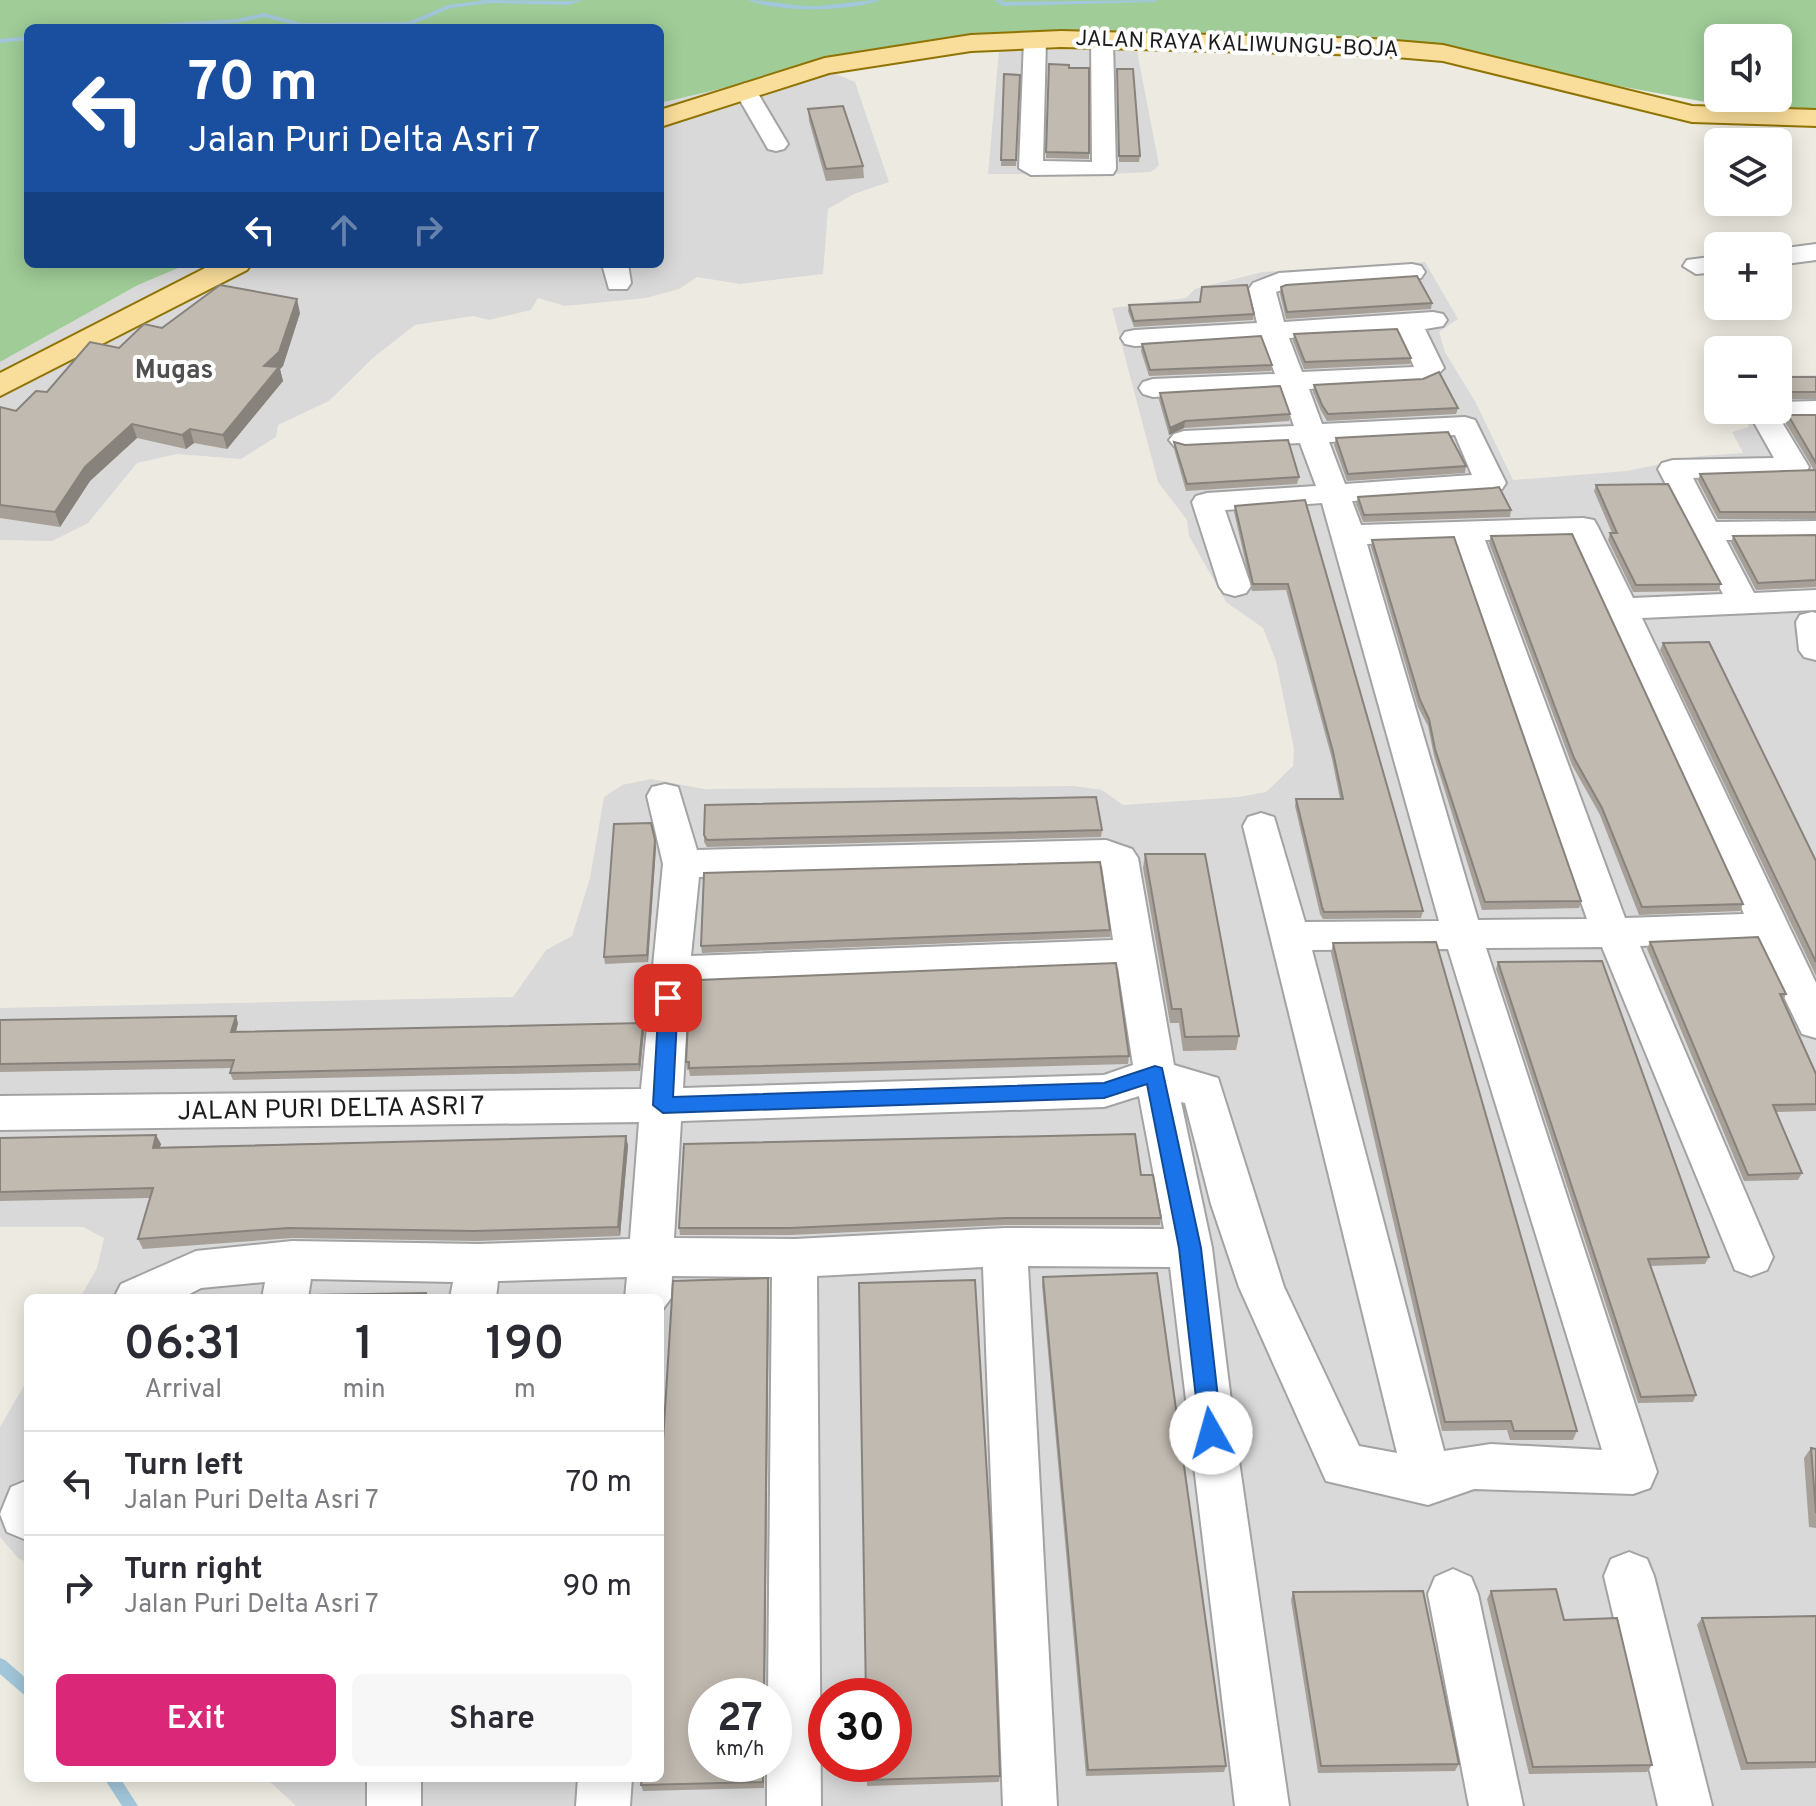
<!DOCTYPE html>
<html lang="en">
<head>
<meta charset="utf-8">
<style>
  :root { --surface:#fff; --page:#f7f7f7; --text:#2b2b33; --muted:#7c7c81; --line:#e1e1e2; --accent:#db2777 }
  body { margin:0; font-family:Overpass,sans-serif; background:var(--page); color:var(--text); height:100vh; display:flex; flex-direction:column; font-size:30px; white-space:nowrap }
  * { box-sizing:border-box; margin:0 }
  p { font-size:26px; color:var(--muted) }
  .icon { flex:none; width:44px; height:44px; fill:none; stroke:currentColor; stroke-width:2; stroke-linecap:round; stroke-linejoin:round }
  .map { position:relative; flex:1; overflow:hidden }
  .panel { position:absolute; left:24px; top:1294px; width:640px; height:488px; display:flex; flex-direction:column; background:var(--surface); border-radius:12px; box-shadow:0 4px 20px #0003 }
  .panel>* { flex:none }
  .banner { position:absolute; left:24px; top:24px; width:640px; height:244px; border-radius:12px; box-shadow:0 4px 20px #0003; background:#1a4fa0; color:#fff; overflow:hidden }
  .fabs { position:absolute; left:1704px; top:24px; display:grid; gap:16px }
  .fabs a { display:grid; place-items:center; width:88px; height:88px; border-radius:12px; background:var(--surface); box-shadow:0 4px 20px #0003; font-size:40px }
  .speed { position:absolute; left:688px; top:1678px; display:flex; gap:16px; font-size:40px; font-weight:700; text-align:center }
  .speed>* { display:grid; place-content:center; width:104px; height:104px; border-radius:50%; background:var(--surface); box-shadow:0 4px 20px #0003; line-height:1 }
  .speed small { font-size:20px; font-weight:400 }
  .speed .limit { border:12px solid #d22; background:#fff; color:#111 }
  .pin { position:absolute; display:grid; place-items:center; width:68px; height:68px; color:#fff; margin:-34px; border-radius:16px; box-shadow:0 4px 12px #0006 }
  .me { position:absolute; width:88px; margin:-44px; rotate:353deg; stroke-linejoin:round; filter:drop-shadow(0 0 6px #0008) }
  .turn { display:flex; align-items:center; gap:28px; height:168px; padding:0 32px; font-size:36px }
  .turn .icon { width:104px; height:104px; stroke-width:2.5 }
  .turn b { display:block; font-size:56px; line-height:68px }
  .lanes { display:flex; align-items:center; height:76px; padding:0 32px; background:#0003; justify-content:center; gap:40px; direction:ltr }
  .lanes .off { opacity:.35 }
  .eta { display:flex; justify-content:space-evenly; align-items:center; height:136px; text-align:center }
  .eta b { font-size:48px; font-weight:600; line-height:56px }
  .primary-button { display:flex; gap:16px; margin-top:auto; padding:16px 32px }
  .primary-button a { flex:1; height:92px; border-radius:12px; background:var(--accent); color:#fff; font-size:32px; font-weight:600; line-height:92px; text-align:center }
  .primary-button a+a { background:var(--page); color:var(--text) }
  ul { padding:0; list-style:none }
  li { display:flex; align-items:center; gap:24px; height:104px; padding:0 32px; border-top:2px solid var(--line) }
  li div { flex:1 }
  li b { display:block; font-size:30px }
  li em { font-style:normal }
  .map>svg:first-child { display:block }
  .residential { fill:#dad9d9; fill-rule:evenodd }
  .forest { fill:#9fcc97; fill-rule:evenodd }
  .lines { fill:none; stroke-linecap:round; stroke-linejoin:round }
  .stream { fill:#a2c6da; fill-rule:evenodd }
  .minor-casing { stroke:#a3a3a3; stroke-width:4 }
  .major-casing { stroke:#907403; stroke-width:4 }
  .minor { fill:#fff; fill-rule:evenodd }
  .major { fill:#f9dd9a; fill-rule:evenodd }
  .wall { fill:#a6a098 }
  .shaded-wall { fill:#87827c }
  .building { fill:#c1bab1; stroke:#87827c; stroke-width:2 }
  .route { fill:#1a73e8; stroke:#114b97; stroke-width:2 }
  .labels { text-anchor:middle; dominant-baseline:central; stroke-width:8; stroke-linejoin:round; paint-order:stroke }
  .far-street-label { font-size:22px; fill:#1c1c1c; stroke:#fff }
  .far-quarter-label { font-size:26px; font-weight:bold; fill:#4f4f4f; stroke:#fff }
  .street-label { font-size:26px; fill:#1c1c1c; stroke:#fff }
</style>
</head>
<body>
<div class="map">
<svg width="1816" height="1806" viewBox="0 0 1816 1806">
  <rect width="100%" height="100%" fill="#edebe1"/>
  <!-- residential -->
  <g class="residential">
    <polygon points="1110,49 1137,51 1159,165 1155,169 1150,172 1112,174 988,174 999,51"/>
    <polygon points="817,66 855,82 889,182 854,194 828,209 823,274 740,284 697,277 679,289 646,298 565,306 538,298 531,310 489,320 473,316 415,325 374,357 329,401 278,425 276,437 241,459 177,454 137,463 88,523 52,541 0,540 0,362 138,285 188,264 660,264 660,103"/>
    <path d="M1425,262L1458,319L1439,332L1445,352L1476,403L1513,480L1627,471L1699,456L1743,453L1732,432L1749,427L1743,410H1778V376L1816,375V1806H296L266,1778H660V1298H80L97,1268L104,1238L83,1227H0V1008L513,997L546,950L572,936L590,878L604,797L622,785L651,779L704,789L1074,786L1102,790L1123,805L1239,797L1266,792L1293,766L1294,749L1276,661L1263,628L1226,602L1189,536L1187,520L1158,482L1112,308L1186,298L1195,289L1262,272ZM706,1696H774V1764H706ZM826,1696H894V1764H826Z"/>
    <polygon points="28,1379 28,1563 18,1558 0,1537 0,1427"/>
  </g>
  <!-- forest -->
  <path class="forest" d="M0,0H1816V110L1744,109L1586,80L1433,44L1234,34L928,40L660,103V28H28V264H188L138,285L0,362ZM1718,38H1778V98H1718Z"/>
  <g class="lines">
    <!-- stream -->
    <g class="stream">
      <polygon points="486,0 569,1 583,0 569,5 491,3 451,8 409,26 302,27 264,17 236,23 150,28 119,28 122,26 236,19 264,13 302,23 408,22 448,5"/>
      <path d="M747,0C768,0 789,6 811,6C834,6 857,0 881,0C849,12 779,13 747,0Z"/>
      <polygon points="994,0 1001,0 1004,2 1157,0 1154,2 1003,6"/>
      <polygon points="28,36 28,40 0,43 0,39"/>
      <polygon points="0,1658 5,1660 28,1680 28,1696 23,1694 0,1674"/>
      <polygon points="104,1778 120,1778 138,1806 122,1806"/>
    </g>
    <defs>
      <g id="minor">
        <polygon points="1035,33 1046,40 1043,161 1092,162 1091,40 1102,33 1113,40 1116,169 1113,174 1031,175 1019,168 1024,40"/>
        <polygon points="745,83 753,85 788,144 784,149 776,151 768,149 734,90"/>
        <polygon points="1816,244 1816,260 1778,265 1778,249"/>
        <polygon points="1718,256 1718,272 1696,274 1683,266 1687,260"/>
        <polygon points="602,264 628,264 631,283 627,289 609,289"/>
        <path d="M1412,264L1421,266L1425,272L1421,278L1284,289L1276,292L1284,322L1433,312L1443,314L1447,320L1443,326L1425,329L1444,368L1431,381L1421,383L1309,389L1322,424L1465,417L1475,420L1506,483L1502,489L1491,492L1352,501L1361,525L1583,518L1594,520L1598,527L1633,598L1723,594L1658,469L1662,463L1673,460L1774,458L1747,410H1778V402L1816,401V419H1780L1809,467L1805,473L1693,478L1716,522L1816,521V539L1726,540L1754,593L1816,590V610L1642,618L1816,983V1038L1802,1034L1757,941L1640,946L1773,1257L1767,1270L1751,1276L1735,1270L1602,947L1486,948L1657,1472L1650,1488L1633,1494L1474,1489L1428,1505L1326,1481L1239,1287L1211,1204L1185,1103L1181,1102L1212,1248L1235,1433L1289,1806H1235L1170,1267L1028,1266L1057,1806H1003L983,1267L817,1276L821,1806H767V1764H774V1696H768L772,1277L672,1276L671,1298L660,1313V1298H625L627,1277L498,1281L496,1298H450L453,1282L311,1279L308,1298H262L265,1282L201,1288L182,1298H114L121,1284L196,1251L292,1241L478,1244L630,1239L639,1122L0,1130V1096L641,1089L663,864L647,796L652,787L665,784L678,787L697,850L1106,840L1132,849L1138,858L1174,1065L1218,1078L1284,1287L1359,1446L1397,1453L1243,826L1248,817L1261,813L1274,817L1305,922L1439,921L1322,503L1225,510L1251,586L1246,593L1235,596L1224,593L1219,586L1192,502L1196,496L1207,493L1316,486L1300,443L1184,449L1174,446L1169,440L1174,434L1184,431L1294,426L1281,390L1153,397L1143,394L1139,388L1143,382L1153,379L1275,374L1262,339L1135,346L1125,344L1121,338L1125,332L1135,330L1257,323L1249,289L1253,283L1279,273ZM1399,332L1414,367L1302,372L1289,338ZM1455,435L1472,475L1345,484L1329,442ZM1572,537L1726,869L1744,914L1625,918L1485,540ZM1454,541L1587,919L1478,920L1367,544ZM1102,866L1113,940L691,956L699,877ZM1448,949L1602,1450L1491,1444L1444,1451L1312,950ZM1118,968L1133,1065L1104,1075L683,1088L689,985ZM1139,1096L1164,1229L1005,1228L795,1239L674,1238L681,1121L1104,1107Z"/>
        <polygon points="1812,612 1816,613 1816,660 1804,657 1799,650 1796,622 1800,615"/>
        <polygon points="28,1480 28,1538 24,1539 7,1532 0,1514 11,1487"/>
        <polygon points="1629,1552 1647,1559 1654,1576 1712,1806 1658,1806 1604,1576 1611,1559"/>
        <polygon points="1453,1569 1471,1577 1478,1594 1523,1806 1469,1806 1428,1594 1435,1577"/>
        <rect x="367" y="1778" width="54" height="28"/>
        <polygon points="578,1778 632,1778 630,1806 576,1806"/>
      </g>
      <g id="major">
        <polygon points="1061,31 1372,39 1443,45 1692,106 1816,110 1816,126 1692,122 1443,61 1372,55 1061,47 971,51 829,73 660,127 660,110 825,58 971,35"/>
        <polygon points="213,264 251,264 247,270 0,396 0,373"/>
      </g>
    </defs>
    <!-- minor casing -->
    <use href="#minor" class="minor-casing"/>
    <!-- major casing -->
    <use href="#major" class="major-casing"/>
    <!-- minor -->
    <use href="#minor" class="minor"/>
    <!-- major -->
    <use href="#major" class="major"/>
  </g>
  <!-- wall -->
  <g class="wall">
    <polygon points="1049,64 1089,153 1089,159 1046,158"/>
    <polygon points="1117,69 1140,156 1139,162 1119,162"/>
    <polygon points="1004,74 1020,75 1016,166 1001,166"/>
    <polygon points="808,109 863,166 864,178 826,181 809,121"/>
    <polygon points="1281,287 1432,303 1431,309 1286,319 1280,294"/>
    <polygon points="1200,302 1254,314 1253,320 1134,327 1128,311 1129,305"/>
    <polygon points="300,313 283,366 280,369 283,381 227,449 194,443 186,449 137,438 90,481 60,527 0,518 0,407 16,411 119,348 162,328"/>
    <polygon points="1294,334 1411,358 1410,364 1304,369 1293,341"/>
    <polygon points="1142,344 1272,365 1271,371 1149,376 1141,351"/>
    <rect x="1778" y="377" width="38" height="22"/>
    <polygon points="1314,385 1458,408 1456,414 1327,421 1321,411 1313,392"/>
    <polygon points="1160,393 1290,414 1289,421 1184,428 1169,435 1159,400"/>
    <polygon points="1788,415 1816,415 1816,519 1718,519 1698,481 1700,474 1814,470 1785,422"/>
    <polygon points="1336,438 1466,466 1465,473 1347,481 1334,445"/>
    <polygon points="1174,442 1299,477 1297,484 1186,491 1174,449"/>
    <polygon points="1596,485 1721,584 1718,591 1633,592 1608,540 1610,533 1612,533 1594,491"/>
    <polygon points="1358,497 1511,510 1510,517 1363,522 1356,504"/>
    <polygon points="1305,500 1423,911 1421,918 1323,919 1320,914 1295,806 1296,799 1340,799 1332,759 1286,590 1252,591 1234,512 1235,506"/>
    <polygon points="1816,535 1816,587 1756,590 1731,543 1733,536"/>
    <polygon points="1491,536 1743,904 1740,911 1639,915 1600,815 1572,765 1489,543"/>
    <polygon points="1372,540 1581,901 1579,908 1482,910 1434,756 1428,726 1418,707 1371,547"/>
    <polygon points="1663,643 1816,861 1816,976 1660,650"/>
    <polygon points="1102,830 1101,837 707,847 704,842 704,835"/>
    <polygon points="656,847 648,962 605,964 604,957"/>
    <polygon points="1145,854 1239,1036 1236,1050 1183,1051 1179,1023 1170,1023 1143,868"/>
    <polygon points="1110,930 1110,937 702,953 701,946"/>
    <polygon points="1650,942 1786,994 1783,1001 1816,1074 1816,1111 1776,1112 1802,1173 1798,1180 1744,1181 1647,949"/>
    <polygon points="1333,943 1577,1431 1573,1440 1510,1440 1507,1430 1442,1431 1331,953"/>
    <polygon points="1498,962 1709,1257 1705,1264 1650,1266 1696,1395 1693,1402 1638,1403 1496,969"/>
    <polygon points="0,1020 238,1023 236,1032 644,1031 640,1071 233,1080 230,1073 232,1068 0,1072"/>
    <polygon points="1129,1056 1128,1064 690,1076 689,1070 687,1070 686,1062"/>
    <polygon points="626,1136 628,1146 620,1236 477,1241 292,1238 143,1249 138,1239 150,1198 0,1201 0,1138 161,1144 160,1147"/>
    <polygon points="1141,1175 1161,1218 1160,1225 1005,1225 790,1235 680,1235 679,1228"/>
    <polygon points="1043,1277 1226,1766 1224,1772 1086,1776 1042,1285"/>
    <polygon points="768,1278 764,1788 643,1791 641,1785"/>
    <polygon points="1811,1448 1816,1449 1816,1528 1809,1527 1804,1458"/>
    <polygon points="1491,1591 1564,1620 1652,1765 1647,1772 1529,1774 1487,1599"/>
    <polygon points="1293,1592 1459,1764 1455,1771 1318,1773 1291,1600"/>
    <polygon points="1816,1616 1816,1768 1741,1770 1697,1625 1702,1618"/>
    <polygon points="867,1764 1000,1776 999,1782 867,1786"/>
  </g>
  <!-- shaded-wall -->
  <g class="shaded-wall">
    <polygon points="297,299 300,313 283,366 280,369 283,381 227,449 223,435 264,366"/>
    <polygon points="1185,421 1184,428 1169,435 1170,428"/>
    <polygon points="132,424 137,438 90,481 60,527 55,512 85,467"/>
    <polygon points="190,429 194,443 186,449 182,435"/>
    <polygon points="655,840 656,847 648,962 647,955"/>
    <polygon points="236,1016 238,1023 234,1039 231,1032"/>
    <polygon points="643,1023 644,1031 640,1071 639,1064"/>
    <polygon points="156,1135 161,1144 157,1157 153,1148"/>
    <polygon points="626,1136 628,1146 620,1236 618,1227"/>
    <polygon points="768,1278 769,1286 765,1696 764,1689"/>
  </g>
  <!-- building -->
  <g class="building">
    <polygon points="1049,64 1069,65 1069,68 1089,68 1089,153 1046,152"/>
    <polygon points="1117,69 1133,69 1140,156 1119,156"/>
    <polygon points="1004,74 1020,75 1016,160 1001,160"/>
    <polygon points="843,106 863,166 826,169 808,109"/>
    <polygon points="1417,276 1432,303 1287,312 1281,287 1286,285"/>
    <polygon points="220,285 297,299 279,352 264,366 279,367 223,435 190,429 182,435 132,424 85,467 55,512 0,505 0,407 16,411 36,391 47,392 90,342 119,348 144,324 162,328"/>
    <polygon points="1247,285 1254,314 1134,321 1129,305 1200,302 1202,287"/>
    <polygon points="1397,329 1411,358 1305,362 1294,334"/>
    <polygon points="1261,336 1272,365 1150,370 1142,344"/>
    <polygon points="1439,372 1458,408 1328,414 1322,405 1314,385 1423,379"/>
    <polygon points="1778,377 1816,377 1816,392 1780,392 1778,398"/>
    <polygon points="1280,386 1290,414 1185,421 1170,428 1160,393"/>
    <polygon points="1788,415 1816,415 1816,463"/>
    <polygon points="1448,432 1466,466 1348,474 1336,438"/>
    <polygon points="1288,440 1299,477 1187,484 1174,442 1185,445"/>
    <polygon points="1816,470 1816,512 1720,512 1700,474"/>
    <polygon points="1668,484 1721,584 1636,585 1610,533 1617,533 1596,485"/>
    <polygon points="1499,487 1511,510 1364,515 1358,497 1493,488"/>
    <polygon points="1305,500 1423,911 1324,912 1322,907 1296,799 1343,799 1333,752 1288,584 1253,584 1235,506"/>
    <polygon points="1572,534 1743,904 1642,907 1602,808 1574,758 1491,536"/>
    <polygon points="1816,535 1816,580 1758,583 1733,536"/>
    <polygon points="1454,537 1581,901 1485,902 1435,749 1429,719 1420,700 1372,540"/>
    <polygon points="1709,642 1816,861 1816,962 1663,643"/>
    <polygon points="1096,797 1102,830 707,840 704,835 705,805"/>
    <polygon points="651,823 655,840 647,955 604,957 614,824"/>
    <polygon points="1145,854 1205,854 1239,1036 1185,1037 1181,1009 1172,1009"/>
    <polygon points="1100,862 1110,930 701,946 704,873"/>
    <polygon points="1758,937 1786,994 1780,994 1816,1074 1816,1104 1773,1105 1802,1173 1748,1175 1650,942"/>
    <polygon points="1436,942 1577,1431 1514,1431 1511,1421 1445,1422 1333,943"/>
    <polygon points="1602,961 1709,1257 1648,1259 1696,1395 1641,1397 1498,962"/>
    <polygon points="1116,963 1129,1056 689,1068 689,1062 686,1062 688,1022 692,1022 694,989 699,989 699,980"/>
    <polygon points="236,1016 231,1032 643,1023 639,1064 230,1073 234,1060 0,1064 0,1020"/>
    <polygon points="1135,1134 1141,1175 1153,1175 1161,1218 1005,1218 790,1228 679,1228 684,1144"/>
    <polygon points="156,1135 153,1148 626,1136 618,1227 474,1231 288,1228 138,1239 153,1188 0,1192 0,1138"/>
    <polygon points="1157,1273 1226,1766 1088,1770 1043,1277"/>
    <polygon points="768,1278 764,1689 770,1692 770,1696 706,1696 706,1764 763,1764 763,1782 641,1785 642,1778 660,1778 660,1489 673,1281"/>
    <polygon points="975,1280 991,1540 1000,1776 867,1780 867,1764 894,1764 894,1696 866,1696 859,1283"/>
    <polygon points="426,1293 426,1298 311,1298 311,1295"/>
    <polygon points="240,1297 240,1298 187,1298"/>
    <polygon points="1811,1448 1816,1449 1816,1513"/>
    <polygon points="1556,1589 1564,1620 1617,1618 1652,1765 1533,1767 1491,1591"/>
    <polygon points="1423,1591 1459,1764 1321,1766 1293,1592"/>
    <polygon points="1816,1616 1816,1762 1747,1763 1702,1618"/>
  </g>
  <!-- route -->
  <polygon class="route" points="668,991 678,998 673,1097 1104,1083 1155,1066 1162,1068 1201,1248 1222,1433 1219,1441 1211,1444 1203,1441 1200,1433 1179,1248 1147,1084 1104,1098 663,1113 653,1105 659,998"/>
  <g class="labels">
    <!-- far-street labels -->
    <g class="far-street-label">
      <text transform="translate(1237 45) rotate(2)">JALAN RAYA KALIWUNGU-BOJA</text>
    </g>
    <!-- far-quarter labels -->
    <g class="far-quarter-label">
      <text x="174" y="371">Mugas</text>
    </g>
    <!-- street labels -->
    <g class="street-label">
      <text transform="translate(331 1110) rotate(-1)">JALAN PURI DELTA ASRI 7</text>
    </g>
  </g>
</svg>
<div class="fabs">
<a><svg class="icon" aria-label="sound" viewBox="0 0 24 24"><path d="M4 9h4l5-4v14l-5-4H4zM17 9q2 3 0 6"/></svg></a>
<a><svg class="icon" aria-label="layers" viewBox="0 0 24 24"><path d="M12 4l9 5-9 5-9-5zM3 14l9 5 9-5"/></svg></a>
<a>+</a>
<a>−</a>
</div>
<div class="speed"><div>27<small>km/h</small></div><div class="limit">30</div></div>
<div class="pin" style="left:668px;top:998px;background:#d93025"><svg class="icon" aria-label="arrive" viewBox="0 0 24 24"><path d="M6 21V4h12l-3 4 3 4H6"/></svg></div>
<svg class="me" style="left:1211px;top:1433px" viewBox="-20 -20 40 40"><circle r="19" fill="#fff"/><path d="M0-13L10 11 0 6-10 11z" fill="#1a73e8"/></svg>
<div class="banner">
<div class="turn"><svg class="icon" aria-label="left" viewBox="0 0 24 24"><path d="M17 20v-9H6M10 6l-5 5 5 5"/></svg><div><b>70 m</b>Jalan Puri Delta Asri 7</div></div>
<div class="lanes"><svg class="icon" aria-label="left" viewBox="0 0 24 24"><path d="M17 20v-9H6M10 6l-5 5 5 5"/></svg><svg class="icon off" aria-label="ahead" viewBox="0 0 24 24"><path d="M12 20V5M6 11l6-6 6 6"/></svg><svg class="icon off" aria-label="right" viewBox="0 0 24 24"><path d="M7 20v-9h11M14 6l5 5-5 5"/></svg></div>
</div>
<section class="panel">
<div class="eta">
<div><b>06:31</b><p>Arrival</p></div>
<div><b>1</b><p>min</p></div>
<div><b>190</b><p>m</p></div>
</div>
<ul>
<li><svg class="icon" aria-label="left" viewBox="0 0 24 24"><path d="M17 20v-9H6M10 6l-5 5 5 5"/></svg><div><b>Turn left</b><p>Jalan Puri Delta Asri 7</p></div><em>70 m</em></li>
<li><svg class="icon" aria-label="right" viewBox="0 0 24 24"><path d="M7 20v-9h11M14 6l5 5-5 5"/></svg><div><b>Turn right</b><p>Jalan Puri Delta Asri 7</p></div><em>90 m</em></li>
</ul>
<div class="primary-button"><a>Exit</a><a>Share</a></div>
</section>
</div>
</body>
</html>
